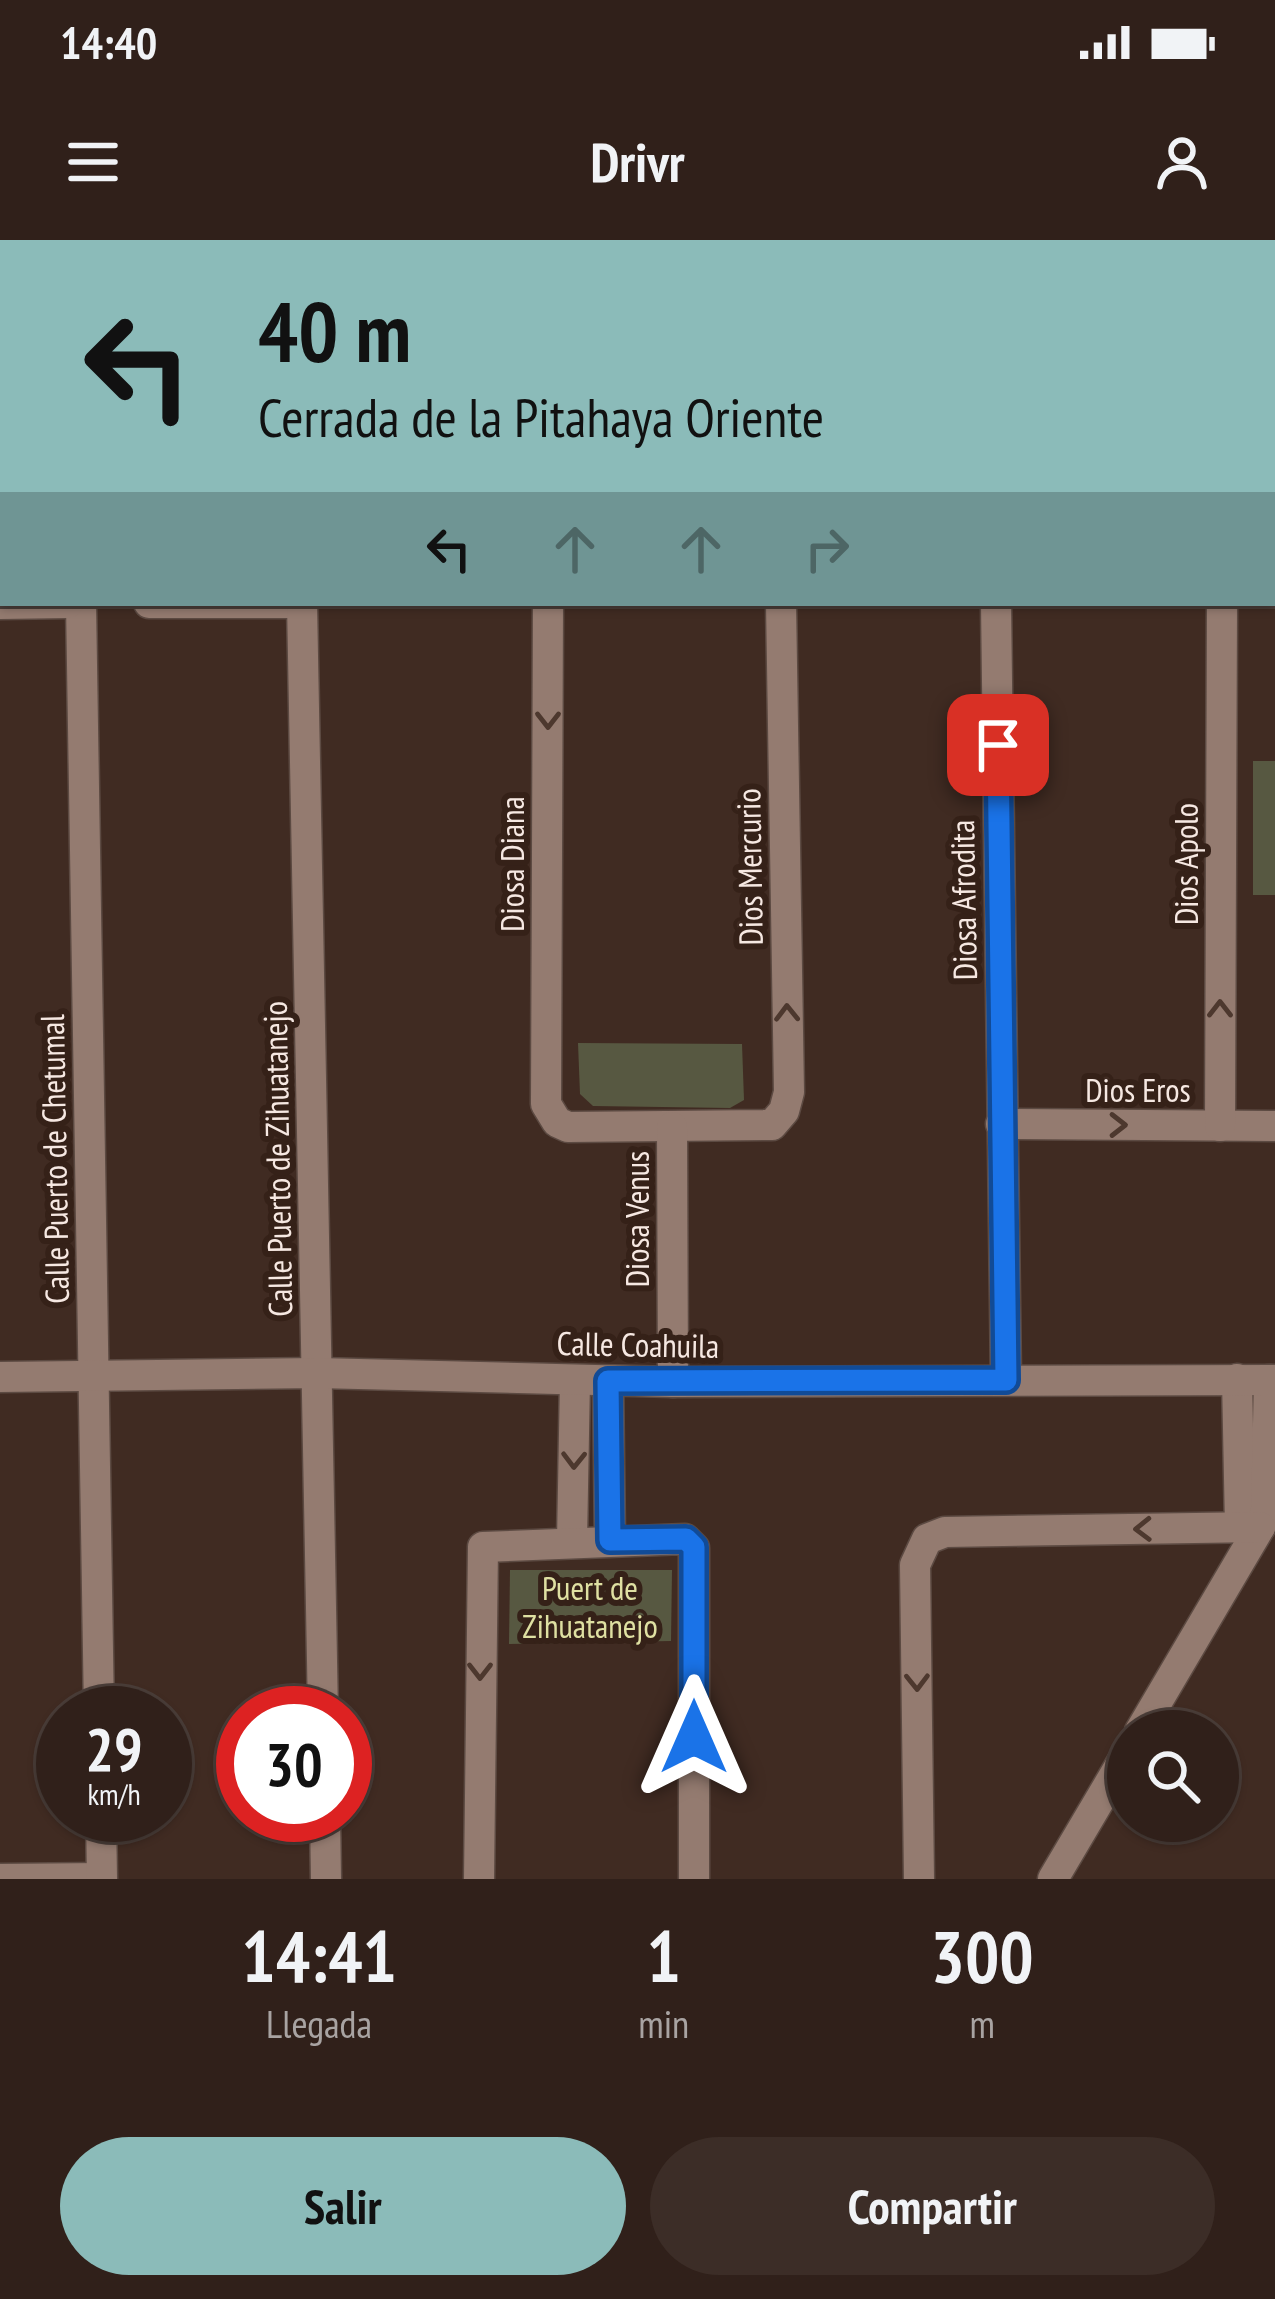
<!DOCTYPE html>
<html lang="es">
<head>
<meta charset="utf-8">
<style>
  :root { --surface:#30201a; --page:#3c2d27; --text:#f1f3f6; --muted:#a8a3a2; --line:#4b3e39; --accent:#8bbbb9 }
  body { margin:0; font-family:"PT Sans Narrow",sans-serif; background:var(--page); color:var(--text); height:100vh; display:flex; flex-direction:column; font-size:45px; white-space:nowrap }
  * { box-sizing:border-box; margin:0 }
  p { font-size:39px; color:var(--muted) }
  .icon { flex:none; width:66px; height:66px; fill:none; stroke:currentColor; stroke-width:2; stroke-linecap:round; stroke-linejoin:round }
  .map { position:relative; height:1639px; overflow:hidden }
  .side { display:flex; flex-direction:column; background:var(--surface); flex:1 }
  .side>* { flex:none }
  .top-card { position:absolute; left:0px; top:0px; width:1275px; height:366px; box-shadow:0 3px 9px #0004,0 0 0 3px var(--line); background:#8bbbb9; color:#111; overflow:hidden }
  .fabs { position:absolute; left:1107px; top:1470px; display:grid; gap:24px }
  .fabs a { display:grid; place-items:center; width:132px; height:132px; border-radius:50%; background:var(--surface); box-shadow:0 3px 9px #0004,0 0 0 3px var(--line); font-size:60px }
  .speed { position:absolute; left:36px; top:1446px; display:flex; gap:24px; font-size:60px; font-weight:700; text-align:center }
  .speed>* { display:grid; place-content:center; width:156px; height:156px; border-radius:50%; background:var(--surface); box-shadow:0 3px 9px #0004,0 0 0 3px var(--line); line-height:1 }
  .speed small { font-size:30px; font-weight:400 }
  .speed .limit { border:18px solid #d22; background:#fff; color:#111 }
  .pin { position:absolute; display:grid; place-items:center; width:102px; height:102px; color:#fff; margin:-51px; border-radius:24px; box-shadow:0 6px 18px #0006 }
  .me { position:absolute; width:132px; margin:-66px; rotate:0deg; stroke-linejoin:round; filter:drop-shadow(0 0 9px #0008) }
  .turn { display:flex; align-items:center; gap:42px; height:252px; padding:0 60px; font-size:54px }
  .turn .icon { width:156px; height:156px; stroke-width:2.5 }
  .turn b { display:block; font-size:84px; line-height:102px }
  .lanes { display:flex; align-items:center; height:114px; padding:0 60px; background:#0003; justify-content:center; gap:60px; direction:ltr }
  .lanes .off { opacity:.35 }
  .eta { display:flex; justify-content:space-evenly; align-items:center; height:204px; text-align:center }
  .eta b { font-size:72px; font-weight:700; line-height:84px }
  .primary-button { display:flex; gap:24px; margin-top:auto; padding:24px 60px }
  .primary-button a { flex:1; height:138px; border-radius:72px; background:var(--accent); color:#111; font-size:48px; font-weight:700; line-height:138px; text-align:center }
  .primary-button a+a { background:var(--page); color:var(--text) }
  .status { display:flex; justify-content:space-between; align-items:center; height:84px; padding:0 60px; background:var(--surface); direction:ltr }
  .status svg { height:33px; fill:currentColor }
  header { display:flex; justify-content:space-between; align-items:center; height:156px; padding:0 60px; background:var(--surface); font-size:54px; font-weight:700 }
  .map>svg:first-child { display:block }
  .green { fill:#575841 }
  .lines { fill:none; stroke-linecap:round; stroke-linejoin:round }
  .lane-casing { stroke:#5c4a42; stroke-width:21 }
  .street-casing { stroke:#5c4a42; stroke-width:33 }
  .secondary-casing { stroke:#5c4a42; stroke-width:33 }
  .lane { stroke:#947b70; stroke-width:18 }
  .street { stroke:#947b70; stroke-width:30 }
  .secondary { stroke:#947b70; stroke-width:30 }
  .oneway { stroke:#4d382e }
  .route-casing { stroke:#114b97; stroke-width:30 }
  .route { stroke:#1a73e8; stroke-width:21 }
  .labels { text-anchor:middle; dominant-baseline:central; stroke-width:12; stroke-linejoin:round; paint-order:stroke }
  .street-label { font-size:33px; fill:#f6e8e2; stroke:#352118 }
  .park-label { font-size:33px; fill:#dfe0a2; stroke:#352118 }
</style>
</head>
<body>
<div class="status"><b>14:40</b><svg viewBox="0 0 49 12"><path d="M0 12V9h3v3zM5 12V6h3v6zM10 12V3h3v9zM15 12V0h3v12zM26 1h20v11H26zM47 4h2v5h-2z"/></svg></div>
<header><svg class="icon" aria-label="menu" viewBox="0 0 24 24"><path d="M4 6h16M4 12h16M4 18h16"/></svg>Drivr<svg class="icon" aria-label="person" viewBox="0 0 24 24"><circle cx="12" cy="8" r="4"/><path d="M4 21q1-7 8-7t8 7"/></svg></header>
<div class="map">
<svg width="1275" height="1639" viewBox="0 0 1275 1639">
  <rect width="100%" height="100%" fill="#402b22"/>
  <!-- green -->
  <g class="green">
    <rect x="1253" y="521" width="22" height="134"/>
    <polygon points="578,803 742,804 744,860 730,868 593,866 580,854"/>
    <polygon points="510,1330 672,1330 671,1401 509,1404"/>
  </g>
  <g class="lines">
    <defs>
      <polyline id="lane" points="0,1633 102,1632"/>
      <g id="street">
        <polyline points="76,0 76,3"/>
        <polyline points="294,0 294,3"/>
        <polyline points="1272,251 1275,251"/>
        <polyline points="81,363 99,1473"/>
        <polyline points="149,363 302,363"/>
        <polyline points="302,363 323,1473"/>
        <polyline points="548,363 546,864 557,882 568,887 772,885 784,871 789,852 781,363"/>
        <polyline points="996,363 1006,1140"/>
        <polyline points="0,364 68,363"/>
        <polyline points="1001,884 1275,886"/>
        <polyline points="1220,886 1222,363"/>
        <polyline points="672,887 673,1142"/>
        <polyline points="1237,1139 1240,1287"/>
        <polyline points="608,1141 610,1300"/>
        <polyline points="572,1301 575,1140"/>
        <polyline points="1140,1491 1260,1287 1266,1271 1269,1140"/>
        <polyline points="101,1575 102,1639"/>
        <polyline points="325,1575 326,1639"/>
        <polyline points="479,1639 483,1307 685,1299 694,1308 694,1639"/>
        <polyline points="919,1639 915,1325 927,1299 945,1292 1260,1287"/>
        <polyline points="1053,1639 1128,1512"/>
      </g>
      <polyline id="secondary" points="0,1137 318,1133 673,1142 1275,1140"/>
    </defs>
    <!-- lane casing -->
    <use href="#lane" class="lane-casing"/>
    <!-- street casing -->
    <use href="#street" class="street-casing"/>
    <!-- secondary casing -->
    <use href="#secondary" class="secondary-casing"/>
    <!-- lane -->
    <use href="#lane" class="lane"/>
    <!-- street -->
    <use href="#street" class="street"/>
    <!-- secondary -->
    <use href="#secondary" class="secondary"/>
  </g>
  <!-- one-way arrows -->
  <defs><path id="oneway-chevron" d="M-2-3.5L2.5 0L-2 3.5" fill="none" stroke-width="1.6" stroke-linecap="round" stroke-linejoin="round" transform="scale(3)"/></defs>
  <g class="oneway">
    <use href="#oneway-chevron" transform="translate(548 480) rotate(90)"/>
    <use href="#oneway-chevron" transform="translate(1220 769) rotate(-90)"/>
    <use href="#oneway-chevron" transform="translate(787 773) rotate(-91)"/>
    <use href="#oneway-chevron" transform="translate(1118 885)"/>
    <use href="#oneway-chevron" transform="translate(574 1220) rotate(91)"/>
    <use href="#oneway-chevron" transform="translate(1143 1289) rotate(179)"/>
    <use href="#oneway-chevron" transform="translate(480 1431) rotate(90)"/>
    <use href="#oneway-chevron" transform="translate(917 1442) rotate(89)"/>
  </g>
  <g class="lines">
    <defs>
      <polyline id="route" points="694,1497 694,1307 686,1299 610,1300 608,1141 1006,1140 998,505"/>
    </defs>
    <!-- route casing -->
    <use href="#route" class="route-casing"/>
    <!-- route -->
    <use href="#route" class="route"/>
  </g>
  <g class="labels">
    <!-- street labels -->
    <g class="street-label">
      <text transform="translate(511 624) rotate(-90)">Diosa Diana</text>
      <text transform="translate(1185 624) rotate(-90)">Dios Apolo</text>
      <text transform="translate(749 627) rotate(-91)">Dios Mercurio</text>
      <text transform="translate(963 660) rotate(-91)">Diosa Afrodita</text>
      <text x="1138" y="849">Dios Eros</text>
      <text transform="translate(54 919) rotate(-91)">Calle Puerto de Chetumal</text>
      <text transform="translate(277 919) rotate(-91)">Calle Puerto de Zihuatanejo</text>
      <text transform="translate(636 979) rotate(-90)">Diosa Venus</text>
      <text transform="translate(638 1104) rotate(1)">Calle Coahuila</text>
    </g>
    <!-- park labels -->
    <g class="park-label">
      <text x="590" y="1347">Puert de<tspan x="590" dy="38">Zihuatanejo</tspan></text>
    </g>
  </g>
</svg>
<div class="fabs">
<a><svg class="icon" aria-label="search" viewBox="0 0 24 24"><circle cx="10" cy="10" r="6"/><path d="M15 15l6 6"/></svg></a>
</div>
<div class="speed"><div>29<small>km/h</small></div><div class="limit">30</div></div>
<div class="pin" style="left:998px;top:505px;background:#d93025"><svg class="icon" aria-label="arrive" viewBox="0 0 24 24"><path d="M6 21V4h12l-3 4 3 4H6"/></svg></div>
<svg class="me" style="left:694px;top:1497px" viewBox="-20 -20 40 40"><path d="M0-17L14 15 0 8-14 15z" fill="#1a73e8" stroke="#fff" stroke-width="4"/></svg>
<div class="top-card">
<div class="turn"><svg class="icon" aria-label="left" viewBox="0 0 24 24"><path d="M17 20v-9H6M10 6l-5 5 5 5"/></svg><div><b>40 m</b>Cerrada de la Pitahaya Oriente</div></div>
<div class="lanes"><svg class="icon" aria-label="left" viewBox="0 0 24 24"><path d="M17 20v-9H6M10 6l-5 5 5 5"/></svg><svg class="icon off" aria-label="ahead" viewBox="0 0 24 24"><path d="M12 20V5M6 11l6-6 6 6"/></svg><svg class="icon off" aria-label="ahead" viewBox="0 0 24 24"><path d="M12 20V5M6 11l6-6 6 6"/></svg><svg class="icon off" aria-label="right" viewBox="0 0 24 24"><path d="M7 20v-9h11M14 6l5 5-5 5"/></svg></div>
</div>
</div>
<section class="side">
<div class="eta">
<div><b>14:41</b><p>Llegada</p></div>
<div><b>1</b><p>min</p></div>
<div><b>300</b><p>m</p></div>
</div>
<div class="primary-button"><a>Salir</a><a>Compartir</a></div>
</section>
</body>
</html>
